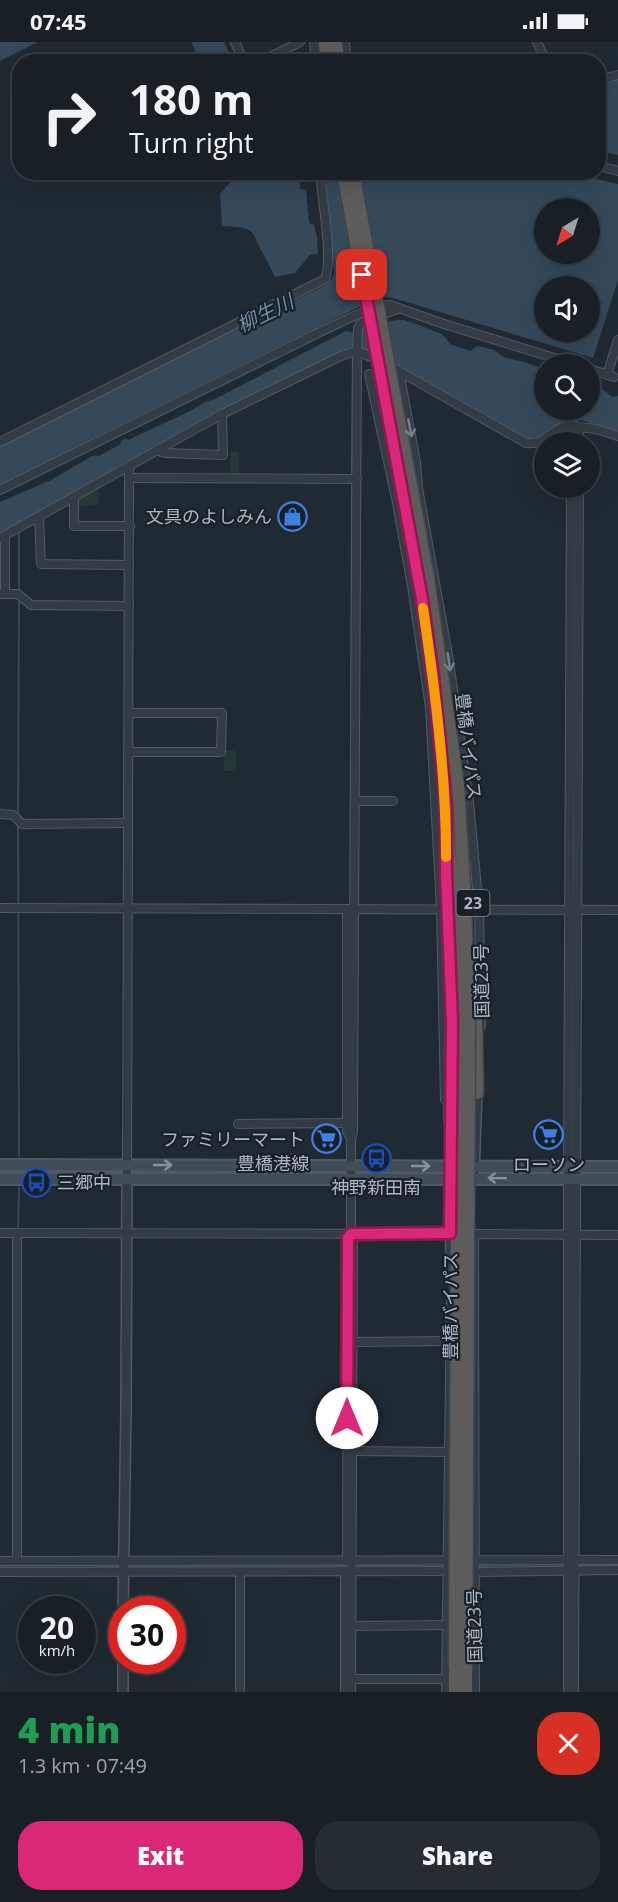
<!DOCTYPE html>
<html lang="en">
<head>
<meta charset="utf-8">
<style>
  :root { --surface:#182026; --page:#252d32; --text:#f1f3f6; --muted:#9fa3a7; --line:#363e43; --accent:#db2777 }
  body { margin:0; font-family:"Open Sans","Noto Sans JP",sans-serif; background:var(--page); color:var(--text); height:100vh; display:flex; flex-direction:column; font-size:22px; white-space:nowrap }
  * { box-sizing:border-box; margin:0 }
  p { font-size:20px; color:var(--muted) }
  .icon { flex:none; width:33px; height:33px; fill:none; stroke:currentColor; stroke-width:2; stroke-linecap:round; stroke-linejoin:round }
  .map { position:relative; height:1650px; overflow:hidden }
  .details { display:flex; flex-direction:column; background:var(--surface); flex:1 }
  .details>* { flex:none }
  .guide { position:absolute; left:12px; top:12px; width:594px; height:126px; border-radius:24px; box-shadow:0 6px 24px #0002,0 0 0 2px var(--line); background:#182026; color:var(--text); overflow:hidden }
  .needle { width:39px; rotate:218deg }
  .fabs { position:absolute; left:534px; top:156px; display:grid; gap:12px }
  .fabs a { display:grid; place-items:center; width:66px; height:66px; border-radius:50%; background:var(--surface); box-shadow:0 6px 24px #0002,0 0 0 2px var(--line); font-size:30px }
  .speed { position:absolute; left:18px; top:1554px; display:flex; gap:12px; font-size:30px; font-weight:700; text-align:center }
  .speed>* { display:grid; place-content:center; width:78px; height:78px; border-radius:50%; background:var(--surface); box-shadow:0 6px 24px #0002,0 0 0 2px var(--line); line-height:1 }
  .speed small { font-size:15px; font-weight:400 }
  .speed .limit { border:9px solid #d22; background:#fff; color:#111 }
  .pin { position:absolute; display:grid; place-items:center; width:51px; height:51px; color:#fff; margin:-26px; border-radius:12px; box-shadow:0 3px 9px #0006 }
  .me { position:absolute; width:66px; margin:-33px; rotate:0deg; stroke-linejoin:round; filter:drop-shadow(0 0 4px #0008) }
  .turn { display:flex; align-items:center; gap:21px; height:126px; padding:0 18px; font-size:27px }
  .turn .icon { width:78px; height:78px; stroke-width:2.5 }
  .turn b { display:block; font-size:42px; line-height:51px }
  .round { display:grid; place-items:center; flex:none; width:63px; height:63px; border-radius:24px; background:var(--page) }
  .summary { display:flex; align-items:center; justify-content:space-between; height:102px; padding:0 18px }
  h1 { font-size:36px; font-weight:800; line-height:45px; color:#1e9e55 }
  .button { display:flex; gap:12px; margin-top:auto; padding:12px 18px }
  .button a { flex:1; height:69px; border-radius:24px; background:var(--accent); color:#fff; font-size:24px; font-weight:800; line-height:69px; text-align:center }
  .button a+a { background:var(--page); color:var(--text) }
  .status { display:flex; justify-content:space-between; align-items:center; height:42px; padding:0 30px; background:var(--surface); direction:ltr }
  .status svg { height:16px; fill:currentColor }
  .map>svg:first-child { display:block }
  .green { fill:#253836 }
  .water { fill:#354959; fill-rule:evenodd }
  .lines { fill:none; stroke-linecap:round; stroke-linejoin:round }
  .stream { stroke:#354959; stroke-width:2 }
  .river { stroke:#354959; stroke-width:12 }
  .minor-casing { stroke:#515a62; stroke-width:10 }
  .tertiary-casing { stroke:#515a62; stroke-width:12 }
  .secondary-casing { stroke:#515a62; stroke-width:14 }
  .trunk-casing { stroke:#3e474e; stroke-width:15 }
  .minor { stroke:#333c44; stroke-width:8 }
  .tertiary { stroke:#333c44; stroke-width:9 }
  .secondary { stroke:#414c56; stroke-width:10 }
  .trunk { stroke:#5d5c5a; stroke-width:12 }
  .trunk-bridge-casing { stroke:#3e474e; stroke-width:15; stroke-linecap:butt }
  .trunk-bridge { stroke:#5d5c5a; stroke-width:12 }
  .oneway { stroke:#768089 }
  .oneway2 { stroke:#87929c }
  .route-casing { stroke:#8e194d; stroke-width:15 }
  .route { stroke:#db2777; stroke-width:10 }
  .slow { stroke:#f59e0b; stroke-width:10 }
  .labels { text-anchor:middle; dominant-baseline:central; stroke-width:4.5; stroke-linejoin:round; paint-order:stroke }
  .shield { fill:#192128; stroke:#818a93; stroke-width:1.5 }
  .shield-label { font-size:16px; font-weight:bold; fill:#adb7c1 }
  .poi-label { font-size:18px; fill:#adb7c1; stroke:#192128; text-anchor:end }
  .street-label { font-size:18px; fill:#adb7c1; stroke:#192128 }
  .water-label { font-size:20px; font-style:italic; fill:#708ca3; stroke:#192128 }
</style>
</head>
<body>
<div class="status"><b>07:45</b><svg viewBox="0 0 49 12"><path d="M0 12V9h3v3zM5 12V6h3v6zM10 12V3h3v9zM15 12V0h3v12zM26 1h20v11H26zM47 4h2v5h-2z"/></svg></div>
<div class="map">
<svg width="618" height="1650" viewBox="0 0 618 1650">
  <rect width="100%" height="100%" fill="#202a33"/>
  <!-- green -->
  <g class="green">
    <rect x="230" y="410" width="9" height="23"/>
    <polygon points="99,445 98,463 77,464 77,459"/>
    <rect x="224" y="709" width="12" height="20"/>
  </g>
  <!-- water -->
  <g class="water">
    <polygon points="0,0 38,0 0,19"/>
    <polygon points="191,0 224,0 233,19 200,19"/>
    <polygon points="618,38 618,113 599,109 598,43"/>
    <path d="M365,130H563L618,142V238L593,316L393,256L384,255L373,258L0,443V403L326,243L333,236L334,230L326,144L330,136ZM544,166H590V212H544ZM544,244H590V290H544Z"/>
    <path d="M238,131H300L299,132L300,147L306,148L309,181L314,183L318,199L317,200L318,212L310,213L295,231L275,235L256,198C253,183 234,185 222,184L220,152Z"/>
    <path d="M397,278H405L442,292L450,302L470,309L478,304L494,308L503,315L527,321L544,327V368H590V347C599,344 605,349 612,355L618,354V390L581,378C575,381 569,378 563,379C552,386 540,397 527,397L365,307L349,306L220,368L127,422L128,419L118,424L119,426L0,492V460L51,438L92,414H99L121,402L120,400L126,396L128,398L188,370L205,360L215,357L346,289L354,291L363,285Z"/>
  </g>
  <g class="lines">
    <!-- stream -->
    <g class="stream">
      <polyline points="230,0 237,14"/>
      <polyline points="575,400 575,385"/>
      <polyline points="352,434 353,311"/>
      <polyline points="19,550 19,487"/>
      <polyline points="351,767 352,440"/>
      <polyline points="18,775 19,556"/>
      <polyline points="18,781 19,1114"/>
      <polyline points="573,1094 574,544"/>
      <polyline points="18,1189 19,1146"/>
    </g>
    <!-- river -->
    <g class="river">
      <polyline points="0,1523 441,1524"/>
      <polyline points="480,1524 618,1524"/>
    </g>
    <defs>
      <g id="minor">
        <polyline points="235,0 244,20"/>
        <polyline points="314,0 316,20"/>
        <polyline points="345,0 347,20"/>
        <polyline points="537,0 546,20"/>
        <polyline points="260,20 300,0"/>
        <polyline points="598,38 618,33"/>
        <polyline points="598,124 618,129"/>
        <polyline points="590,327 614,335"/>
        <path d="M397,328L526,401C547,405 558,376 579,385V400"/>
        <polyline points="399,329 416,420 418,446 448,613 469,760 479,868 481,984"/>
        <polyline points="369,332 397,461 412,544 430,665 441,867 445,1058"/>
        <polyline points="607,333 618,298"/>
        <polyline points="571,383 571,400"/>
        <polyline points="579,385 596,387 618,394"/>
        <path d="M0,400L325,237C333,216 323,164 321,140L327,132L340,130"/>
        <polyline points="158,409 165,411 223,413 222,372"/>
        <polyline points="130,436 357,437"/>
        <path d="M0,448L326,287C346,279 369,264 390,263L444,282L574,322"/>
        <polyline points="74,456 74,484 130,484"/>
        <polyline points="39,475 41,522 129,523"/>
        <polyline points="0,496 222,372 343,313 357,309 379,318"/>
        <polyline points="0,552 18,552 31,563 129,564"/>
        <polyline points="5,552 5,494"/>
        <polyline points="129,671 222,671 221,710 129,710"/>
        <polyline points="356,759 393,759"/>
        <polyline points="0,772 13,773 22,782 128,781"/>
        <polyline points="0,866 618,868"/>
        <polyline points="347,867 347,1089 351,1097"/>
        <polyline points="238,1082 351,1081"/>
        <polyline points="127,1138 129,424"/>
        <polyline points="0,1191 451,1192"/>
        <polyline points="474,1192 618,1193"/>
        <polyline points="474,1196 475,1650"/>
        <polyline points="353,1300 450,1299"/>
        <polyline points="353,1409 449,1410"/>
        <polyline points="0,1519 618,1518"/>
        <polyline points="17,1519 17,1191"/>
        <polyline points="347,1519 348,1196 351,1192"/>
        <polyline points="0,1530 440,1529"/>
        <polyline points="482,1530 618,1528"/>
        <polyline points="347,1584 448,1583"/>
        <polyline points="351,1637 447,1637"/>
        <polyline points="240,1650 240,1529"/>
        <polyline points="345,1650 345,1529"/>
        <polyline points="351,1650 353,1196 351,1192 351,1097 353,1090 357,309 358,286 361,281 397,267"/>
        <polyline points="446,1650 451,1256"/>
        <polyline points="568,1650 568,1137 571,446"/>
        <polyline points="574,1650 579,446"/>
      </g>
      <g id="tertiary">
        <polyline points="450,1077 451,1235"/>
        <polyline points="474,1131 477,1051"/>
        <polyline points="123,1568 126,1369 127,1138"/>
        <polyline points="123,1650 123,1618"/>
      </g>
      <g id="secondary">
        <polyline points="0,1123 618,1125"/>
        <polyline points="0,1137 618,1137"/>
      </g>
      <g id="trunk">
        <polyline points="325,0 327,20"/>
        <polyline points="336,0 338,20"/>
        <polyline points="476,979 477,1051"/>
        <polyline points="450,1077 451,979"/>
        <polyline points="455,1650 455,1627"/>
        <polyline points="466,1650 466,1628"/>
      </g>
    </defs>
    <!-- minor casing -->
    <use href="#minor" class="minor-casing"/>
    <!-- tertiary casing -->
    <use href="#tertiary" class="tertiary-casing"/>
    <!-- secondary casing -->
    <use href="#secondary" class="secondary-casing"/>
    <!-- trunk casing -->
    <use href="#trunk" class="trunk-casing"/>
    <!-- minor -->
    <use href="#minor" class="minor"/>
    <!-- tertiary -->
    <use href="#tertiary" class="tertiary"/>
    <!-- secondary -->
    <use href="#secondary" class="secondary"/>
    <!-- trunk -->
    <use href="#trunk" class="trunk"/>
    <defs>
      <g id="trunk-bridge">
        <polyline points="343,130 422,557 439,686 456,886 458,1033 455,1627"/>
        <polyline points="353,130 428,536 458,744 465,862 469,985 466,1628"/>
      </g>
    </defs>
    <!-- trunk-bridge casing -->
    <use href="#trunk-bridge" class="trunk-bridge-casing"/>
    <!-- trunk-bridge -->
    <use href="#trunk-bridge" class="trunk-bridge"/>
  </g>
  <!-- one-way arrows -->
  <defs><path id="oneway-shaft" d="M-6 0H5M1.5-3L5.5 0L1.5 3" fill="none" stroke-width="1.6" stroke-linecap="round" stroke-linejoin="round" transform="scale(1.5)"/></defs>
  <g class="oneway">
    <use href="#oneway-shaft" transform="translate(410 386) rotate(79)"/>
    <use href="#oneway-shaft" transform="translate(449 620) rotate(82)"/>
  </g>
  <g class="oneway2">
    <use href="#oneway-shaft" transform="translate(163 1123)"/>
    <use href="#oneway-shaft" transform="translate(421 1124)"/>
    <use href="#oneway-shaft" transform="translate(497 1136) rotate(-179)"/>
  </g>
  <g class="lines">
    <defs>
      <polyline id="route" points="347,1376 348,1196 351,1192 450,1191 452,979 446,831 446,769 443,732 433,634 422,557 362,233"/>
    </defs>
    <!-- route casing -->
    <use href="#route" class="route-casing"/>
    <!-- route -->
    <use href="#route" class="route"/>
    <!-- slow -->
    <path class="slow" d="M423,566C435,649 446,731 446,815"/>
  </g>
  <!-- icons -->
  <defs>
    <symbol id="shop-ring" viewBox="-11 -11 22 22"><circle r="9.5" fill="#192128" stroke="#3f7fe0" stroke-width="1.5"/><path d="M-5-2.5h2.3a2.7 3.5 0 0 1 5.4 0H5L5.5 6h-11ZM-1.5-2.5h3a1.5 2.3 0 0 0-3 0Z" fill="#3f7fe0"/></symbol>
    <symbol id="supermarket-ring" viewBox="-11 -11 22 22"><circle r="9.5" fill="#192128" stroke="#3f7fe0" stroke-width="1.5"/><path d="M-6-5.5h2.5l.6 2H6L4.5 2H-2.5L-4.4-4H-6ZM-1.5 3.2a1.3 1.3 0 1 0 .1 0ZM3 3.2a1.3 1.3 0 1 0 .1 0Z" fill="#3f7fe0"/></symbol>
    <symbol id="bus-ring" viewBox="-11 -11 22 22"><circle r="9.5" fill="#192128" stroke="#1a4fb4" stroke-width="1.5"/><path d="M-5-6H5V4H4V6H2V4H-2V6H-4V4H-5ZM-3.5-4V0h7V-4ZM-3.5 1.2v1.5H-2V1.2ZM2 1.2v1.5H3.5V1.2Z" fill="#1a4fb4"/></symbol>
  </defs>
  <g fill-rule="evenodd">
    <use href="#shop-ring" x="276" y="458" width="33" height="33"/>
    <use href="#supermarket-ring" x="532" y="1076" width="33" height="33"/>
    <use href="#supermarket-ring" x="310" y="1080" width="33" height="33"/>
    <use href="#bus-ring" x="360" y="1100" width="33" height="33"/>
    <use href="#bus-ring" x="20" y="1124" width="33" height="33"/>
  </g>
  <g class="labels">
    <!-- shield labels -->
    <rect class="shield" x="456.5" y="848" width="33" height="26" rx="4.5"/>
    <g class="shield-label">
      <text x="473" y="861">23</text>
    </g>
    <!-- poi labels -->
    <g class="poi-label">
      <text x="272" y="474">文具のよしみん</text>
      <text x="305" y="1097">ファミリーマート</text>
      <text x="549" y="1122" text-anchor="middle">ローソン</text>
      <text x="57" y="1140" text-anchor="start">三郷中</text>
      <text x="376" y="1145" text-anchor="middle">神野新田南</text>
    </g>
    <!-- street labels -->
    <g class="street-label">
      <text transform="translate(469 704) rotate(83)">豊橋バイパス</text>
      <text transform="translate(481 939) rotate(-91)">国道23号</text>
      <text x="273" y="1121">豊橋港線</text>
      <text transform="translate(450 1264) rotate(-90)">豊橋バイパス</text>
      <text transform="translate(474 1584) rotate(-91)">国道23号</text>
    </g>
    <!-- water labels -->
    <g class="water-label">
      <text transform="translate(265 271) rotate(-26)">柳生川</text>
    </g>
  </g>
</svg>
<div class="fabs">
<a><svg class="needle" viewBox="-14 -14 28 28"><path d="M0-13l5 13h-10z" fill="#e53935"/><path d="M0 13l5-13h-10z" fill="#9fa3a7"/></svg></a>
<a><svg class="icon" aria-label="sound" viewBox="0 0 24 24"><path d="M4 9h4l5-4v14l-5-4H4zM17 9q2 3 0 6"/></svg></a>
<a><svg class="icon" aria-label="search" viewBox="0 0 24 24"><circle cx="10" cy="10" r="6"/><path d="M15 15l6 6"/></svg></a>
<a><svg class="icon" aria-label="layers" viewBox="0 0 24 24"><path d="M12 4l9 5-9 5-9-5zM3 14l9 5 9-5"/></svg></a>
</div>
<div class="speed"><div>20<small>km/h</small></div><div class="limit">30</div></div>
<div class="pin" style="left:362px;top:233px;background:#d93025"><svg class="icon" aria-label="arrive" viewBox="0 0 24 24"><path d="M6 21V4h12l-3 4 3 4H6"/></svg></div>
<svg class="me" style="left:347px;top:1376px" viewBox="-20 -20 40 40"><circle r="19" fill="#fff"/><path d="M0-13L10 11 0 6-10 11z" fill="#db2777"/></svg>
<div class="guide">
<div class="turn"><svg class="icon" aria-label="right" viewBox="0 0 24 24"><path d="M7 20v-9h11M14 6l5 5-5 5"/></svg><div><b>180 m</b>Turn right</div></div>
</div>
</div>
<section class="details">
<div class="summary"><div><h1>4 min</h1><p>1.3 km · 07:49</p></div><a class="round" style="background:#d93025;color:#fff"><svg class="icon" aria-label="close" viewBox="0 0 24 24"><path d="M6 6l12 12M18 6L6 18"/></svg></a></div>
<div class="button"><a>Exit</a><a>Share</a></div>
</section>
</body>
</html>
